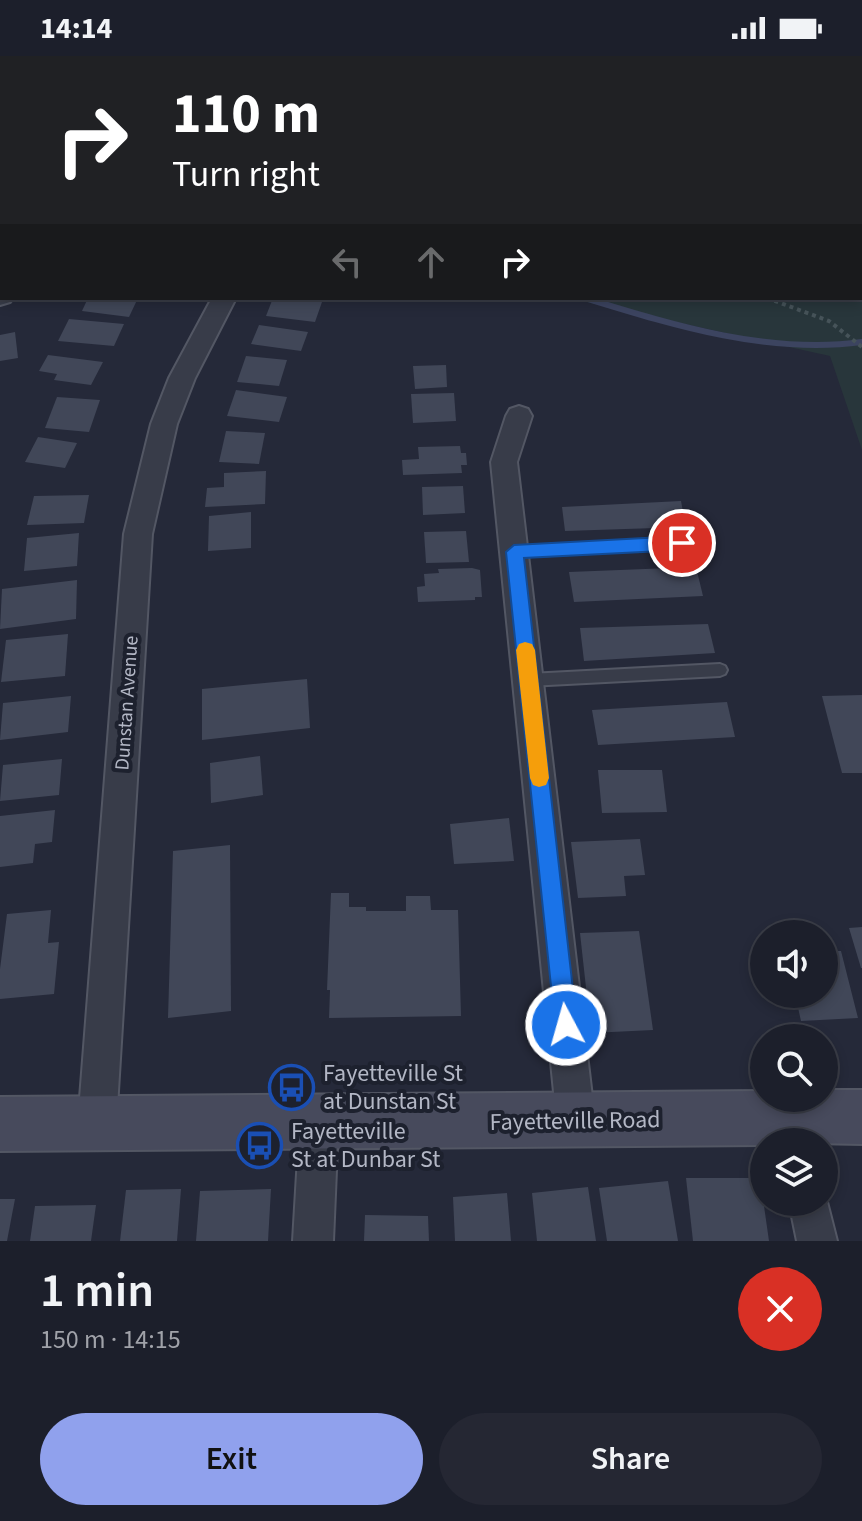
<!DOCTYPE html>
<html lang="en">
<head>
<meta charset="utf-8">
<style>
  :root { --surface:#1c1f2b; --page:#252733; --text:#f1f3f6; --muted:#a0a2a9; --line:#3a3d47; --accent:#90a1ed }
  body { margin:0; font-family:"Source Sans 3",sans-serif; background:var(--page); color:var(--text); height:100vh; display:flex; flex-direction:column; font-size:30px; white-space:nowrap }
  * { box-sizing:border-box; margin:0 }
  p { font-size:26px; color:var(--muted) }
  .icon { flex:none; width:44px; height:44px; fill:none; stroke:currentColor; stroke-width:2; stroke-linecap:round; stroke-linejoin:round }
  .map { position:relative; height:1185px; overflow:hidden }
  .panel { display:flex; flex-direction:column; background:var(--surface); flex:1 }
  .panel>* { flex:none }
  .hud { position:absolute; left:0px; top:0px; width:862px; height:244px; box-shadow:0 4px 12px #0003,0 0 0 2px var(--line); background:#202124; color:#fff; overflow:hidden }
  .fabs { position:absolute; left:750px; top:864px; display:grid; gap:16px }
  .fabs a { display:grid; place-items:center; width:88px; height:88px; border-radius:50%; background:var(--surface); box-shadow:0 4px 12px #0003,0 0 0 2px var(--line); font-size:40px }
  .pin { position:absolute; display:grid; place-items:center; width:68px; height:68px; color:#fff; margin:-34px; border:4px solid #fff; border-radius:50%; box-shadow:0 2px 8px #0007 }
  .me { position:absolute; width:88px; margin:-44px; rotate:354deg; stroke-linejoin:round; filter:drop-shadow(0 0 6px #0008) }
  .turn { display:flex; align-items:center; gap:28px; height:168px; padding:0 40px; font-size:36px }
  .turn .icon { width:104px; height:104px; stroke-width:2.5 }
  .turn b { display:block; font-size:56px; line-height:68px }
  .lanes { display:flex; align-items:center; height:76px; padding:0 40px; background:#0003; justify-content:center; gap:40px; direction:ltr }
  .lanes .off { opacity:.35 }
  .round { display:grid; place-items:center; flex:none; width:84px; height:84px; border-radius:42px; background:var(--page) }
  .overview { display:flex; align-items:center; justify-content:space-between; height:136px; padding:0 40px }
  h1 { font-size:48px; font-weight:600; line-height:60px }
  .action { display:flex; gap:16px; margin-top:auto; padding:16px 40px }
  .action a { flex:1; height:92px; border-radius:48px; background:var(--accent); color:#111; font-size:32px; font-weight:600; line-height:92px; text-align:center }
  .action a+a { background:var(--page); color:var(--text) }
  .status { display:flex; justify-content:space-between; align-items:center; height:56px; padding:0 40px; background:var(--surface); direction:ltr }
  .status svg { height:22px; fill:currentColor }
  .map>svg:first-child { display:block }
  .green { fill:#28363b }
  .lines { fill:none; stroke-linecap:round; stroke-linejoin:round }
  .stream { stroke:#3c4460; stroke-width:6 }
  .building { fill:#414758 }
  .lane-casing { stroke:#535764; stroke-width:4 }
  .street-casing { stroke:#535764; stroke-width:4 }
  .secondary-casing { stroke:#535764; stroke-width:4 }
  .path { stroke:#465359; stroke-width:4; stroke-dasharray:4 4; stroke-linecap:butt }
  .lane { fill:#383c49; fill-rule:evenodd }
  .street { fill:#383c49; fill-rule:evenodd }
  .secondary { fill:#474a5c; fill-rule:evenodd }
  .route { fill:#1a73e8; stroke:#114b97; stroke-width:2 }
  .slow { fill:#f59e0b }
  .labels { text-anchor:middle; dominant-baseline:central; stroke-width:8; stroke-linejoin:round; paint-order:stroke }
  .street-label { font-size:20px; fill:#b3b7c5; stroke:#1d212e }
  .near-poi-label { font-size:24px; fill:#b3b7c5; stroke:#1d212e; text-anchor:start }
  .near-street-label { font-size:24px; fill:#b3b7c5; stroke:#1d212e }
</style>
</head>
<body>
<div class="status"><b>14:14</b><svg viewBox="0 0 49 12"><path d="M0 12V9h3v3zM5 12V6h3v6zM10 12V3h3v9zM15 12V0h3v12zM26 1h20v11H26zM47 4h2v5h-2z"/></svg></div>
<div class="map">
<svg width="862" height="1185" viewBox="0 0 862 1185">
  <rect width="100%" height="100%" fill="#252939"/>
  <!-- green -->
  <polygon class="green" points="490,0 862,0 862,394 830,300 568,242 860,242 860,2"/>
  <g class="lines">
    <!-- stream -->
    <path class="stream" d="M585,242C673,269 769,299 862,286"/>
  </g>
  <!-- building -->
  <g class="building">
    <polygon points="88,242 138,242 129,261 82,255"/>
    <polygon points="273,242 292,242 322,246 315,266 266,260"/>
    <polygon points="69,263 124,268 114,290 58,285"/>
    <polygon points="259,269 308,276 301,295 251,288"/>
    <polygon points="15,276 18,302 0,305 0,279"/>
    <polygon points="48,299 103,306 91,329 54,324 57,318 39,315"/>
    <polygon points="246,300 287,304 279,330 237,326"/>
    <polygon points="446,309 447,331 415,333 413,310"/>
    <polygon points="236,334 287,341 279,366 227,360"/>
    <polygon points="454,337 456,365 413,367 411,338"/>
    <polygon points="57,341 100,344 89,376 45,372"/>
    <polygon points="226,375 265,377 259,408 219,406"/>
    <polygon points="38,381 77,387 65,412 25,406"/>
    <polygon points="460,390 461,397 466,397 467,409 461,409 462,417 403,419 402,404 419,403 418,391"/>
    <polygon points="266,415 265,448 205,451 207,432 224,431 224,417"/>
    <polygon points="463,430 465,457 423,459 422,431"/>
    <polygon points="89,439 84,467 27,469 34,440"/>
    <polygon points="681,445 686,471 565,475 562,451"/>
    <polygon points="251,456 251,492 208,495 209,460"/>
    <polygon points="466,475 469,506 426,507 424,476"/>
    <polygon points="79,477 77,510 24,515 27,482"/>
    <polygon points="696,511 703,540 574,546 569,516"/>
    <polygon points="472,512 480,514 482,541 475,541 475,544 418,546 417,531 425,530 424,518 439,517 438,513"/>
    <polygon points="77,524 76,563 0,573 2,533"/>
    <polygon points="708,568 715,597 584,605 580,572"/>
    <polygon points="68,578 65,620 1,626 6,584"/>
    <polygon points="307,623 310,672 202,684 202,633"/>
    <polygon points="862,639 862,717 842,717 822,640"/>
    <polygon points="71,640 68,676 0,684 3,647"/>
    <polygon points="727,646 735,681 598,689 592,654"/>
    <polygon points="260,700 263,739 211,747 210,707"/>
    <polygon points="62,703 59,739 0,745 3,709"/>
    <polygon points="598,714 662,714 667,756 602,757"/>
    <polygon points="55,754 52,786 35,788 33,807 0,811 0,760"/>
    <polygon points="509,762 514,805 454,808 450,768"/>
    <polygon points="640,783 645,819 624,820 626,840 578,842 571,786"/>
    <polygon points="230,789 231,955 168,962 173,795"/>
    <polygon points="331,837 349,837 349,851 366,851 366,855 406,855 406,840 430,840 431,854 458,854 461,960 329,962 330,934 327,934"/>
    <polygon points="51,854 48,887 59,886 54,938 0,943 0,913 7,858"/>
    <polygon points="862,871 862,912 861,912 849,872"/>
    <polygon points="639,875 653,974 591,977 580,877"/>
    <polygon points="824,895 841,895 858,962 801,965 795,938 824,938"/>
    <polygon points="686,1122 760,1122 769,1185 693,1185"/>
    <polygon points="668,1125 678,1185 607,1185 599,1132"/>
    <polygon points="588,1131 596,1185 537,1185 532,1137"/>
    <polygon points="181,1133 177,1185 120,1185 126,1134"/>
    <polygon points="271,1133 268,1185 196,1185 200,1135"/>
    <polygon points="507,1137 511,1185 455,1185 453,1141"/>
    <polygon points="0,1143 15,1143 7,1185 0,1185"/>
    <polygon points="96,1149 91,1185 30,1185 35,1150"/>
    <polygon points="365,1159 428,1160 429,1185 364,1185"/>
  </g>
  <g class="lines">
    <defs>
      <g id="lane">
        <polygon points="546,0 570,0 568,2 548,2"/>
        <polygon points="682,482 689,487 682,492 514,501 507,496 514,491"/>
        <polygon points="720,608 725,610 727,614 725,618 720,620 529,630 524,628 522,624 524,620 529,618"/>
      </g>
      <g id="street">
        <polygon points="142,0 171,0 173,2 144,2"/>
        <polygon points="327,0 347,0 326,2"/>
        <polygon points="0,65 2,65 0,79"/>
        <polygon points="0,232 2,242 13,242 10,246 0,249"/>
        <polygon points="212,242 236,242 195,322 177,368 152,478 116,1068 111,1082 97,1087 83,1082 78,1068 124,478 151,368 169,322"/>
        <polygon points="519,350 528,353 532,360 517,406 595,1066 590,1080 576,1085 562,1080 557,1066 491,406 506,360 510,353"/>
        <polygon points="319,1048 333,1053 338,1067 333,1185 293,1185 300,1067 305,1053"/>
        <polygon points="824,1134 837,1185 797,1185 789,1146 824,1146"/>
      </g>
      <polygon id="secondary" points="824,1034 862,1034 862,1088 764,1086 764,1089 0,1095 0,1041 764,1035 764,1042 824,1042"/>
    </defs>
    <!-- lane casing -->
    <use href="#lane" class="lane-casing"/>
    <!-- street casing -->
    <use href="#street" class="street-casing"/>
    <!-- secondary casing -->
    <use href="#secondary" class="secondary-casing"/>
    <!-- path -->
    <g class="path">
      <polyline points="860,110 862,105"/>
      <polyline points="767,242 829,265 862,291"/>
    </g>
    <!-- lane -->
    <use href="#lane" class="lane"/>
    <!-- street -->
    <use href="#street" class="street"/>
    <!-- secondary -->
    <use href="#secondary" class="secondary"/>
  </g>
  <!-- route -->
  <polygon class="route" points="682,480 691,487 682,494 524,502 577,969 574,977 566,980 558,977 555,969 506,496 514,489"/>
  <!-- slow -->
  <polygon class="slow" points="525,586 532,588 535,594 549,722 546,729 539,731 533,729 530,722 516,594 519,588"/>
  <!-- icons -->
  <defs>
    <symbol id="bus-ring" viewBox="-11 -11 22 22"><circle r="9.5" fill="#1d212e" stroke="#1a4fb4" stroke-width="1.5"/><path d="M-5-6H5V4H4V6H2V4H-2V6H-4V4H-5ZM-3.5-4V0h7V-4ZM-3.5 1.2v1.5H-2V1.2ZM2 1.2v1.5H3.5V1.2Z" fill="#1a4fb4"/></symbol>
  </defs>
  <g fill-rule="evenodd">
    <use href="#bus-ring" x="266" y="1006" width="51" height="51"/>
    <use href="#bus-ring" x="234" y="1064" width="51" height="51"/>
  </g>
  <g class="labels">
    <!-- street labels -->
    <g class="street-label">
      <text transform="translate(127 647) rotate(-86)">Dunstan Avenue</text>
    </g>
    <!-- near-poi labels -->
    <g class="near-poi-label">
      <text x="323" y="1017">Fayetteville St<tspan x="323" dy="28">at Dunstan St</tspan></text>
      <text x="291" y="1075">Fayetteville<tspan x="291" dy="28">St at Dunbar St</tspan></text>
    </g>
    <!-- near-street labels -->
    <g class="near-street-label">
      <text transform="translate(575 1065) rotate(-1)">Fayetteville Road</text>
    </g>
  </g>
</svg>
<div class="fabs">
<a><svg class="icon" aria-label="sound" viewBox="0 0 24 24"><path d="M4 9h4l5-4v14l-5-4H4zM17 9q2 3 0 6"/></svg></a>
<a><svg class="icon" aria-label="search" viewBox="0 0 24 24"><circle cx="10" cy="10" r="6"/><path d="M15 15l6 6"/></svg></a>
<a><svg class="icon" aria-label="layers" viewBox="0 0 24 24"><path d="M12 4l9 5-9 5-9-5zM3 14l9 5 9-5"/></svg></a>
</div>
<div class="pin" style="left:682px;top:487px;background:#d93025"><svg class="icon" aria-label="arrive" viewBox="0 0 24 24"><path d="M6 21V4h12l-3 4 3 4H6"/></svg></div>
<svg class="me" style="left:566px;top:969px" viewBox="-20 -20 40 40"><circle r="17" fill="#1a73e8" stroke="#fff" stroke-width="3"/><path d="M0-11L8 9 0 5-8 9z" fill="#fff"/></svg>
<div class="hud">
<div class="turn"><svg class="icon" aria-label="right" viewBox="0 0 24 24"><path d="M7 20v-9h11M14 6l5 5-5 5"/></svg><div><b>110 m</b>Turn right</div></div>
<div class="lanes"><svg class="icon off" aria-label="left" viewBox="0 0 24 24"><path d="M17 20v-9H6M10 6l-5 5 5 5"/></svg><svg class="icon off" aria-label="ahead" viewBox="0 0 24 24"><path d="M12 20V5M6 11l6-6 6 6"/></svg><svg class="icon" aria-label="right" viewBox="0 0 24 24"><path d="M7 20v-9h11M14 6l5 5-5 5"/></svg></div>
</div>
</div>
<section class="panel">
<div class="overview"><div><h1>1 min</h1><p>150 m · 14:15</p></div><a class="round" style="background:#d93025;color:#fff"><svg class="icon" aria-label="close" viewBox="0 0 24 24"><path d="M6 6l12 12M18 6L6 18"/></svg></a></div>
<div class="action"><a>Exit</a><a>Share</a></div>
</section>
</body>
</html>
